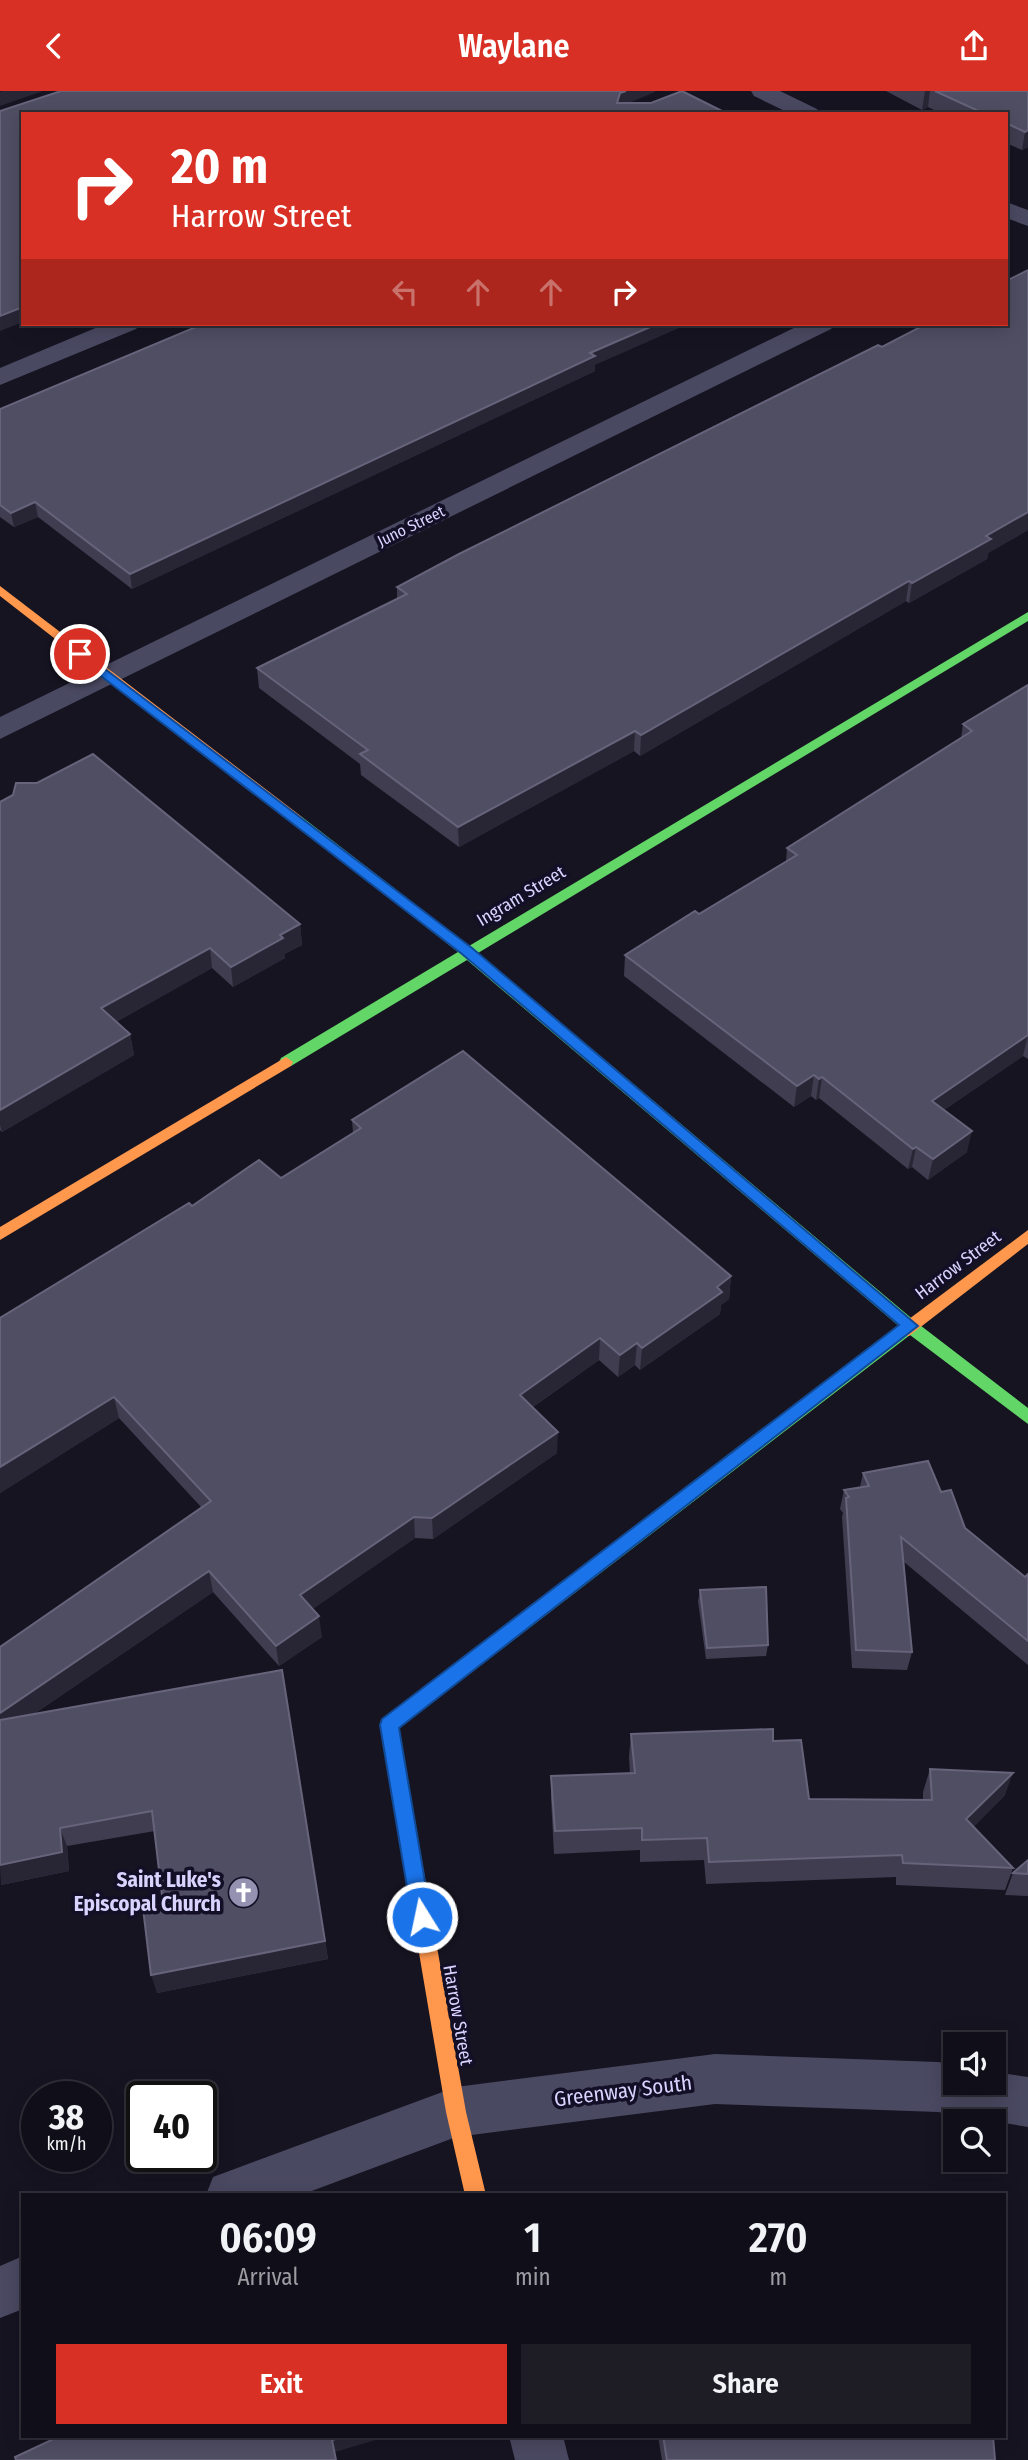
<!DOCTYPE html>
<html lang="en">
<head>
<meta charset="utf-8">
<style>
  :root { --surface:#100f19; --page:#1e1d26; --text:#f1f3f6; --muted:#9c9ca2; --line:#302f38; --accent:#d93025 }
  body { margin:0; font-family:"Fira Sans Condensed",sans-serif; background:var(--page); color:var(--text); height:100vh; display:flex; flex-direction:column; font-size:26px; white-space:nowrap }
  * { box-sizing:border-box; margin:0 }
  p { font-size:23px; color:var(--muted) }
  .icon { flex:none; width:38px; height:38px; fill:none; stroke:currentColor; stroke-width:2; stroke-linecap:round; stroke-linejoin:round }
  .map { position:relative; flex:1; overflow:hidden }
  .sheet { position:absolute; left:21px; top:2102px; width:985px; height:245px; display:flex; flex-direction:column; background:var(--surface); border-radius:0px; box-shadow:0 4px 18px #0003,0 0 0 2px var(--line) }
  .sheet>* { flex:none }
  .hud { position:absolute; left:21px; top:21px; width:987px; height:214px; border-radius:0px; box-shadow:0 4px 18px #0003,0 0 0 2px var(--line); background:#d93025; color:#fff; overflow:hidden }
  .fabs { position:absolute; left:943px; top:1941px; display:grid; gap:14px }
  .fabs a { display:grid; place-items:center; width:63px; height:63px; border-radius:0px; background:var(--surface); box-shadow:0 4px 18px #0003,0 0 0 2px var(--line); font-size:35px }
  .speed { position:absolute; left:21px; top:1990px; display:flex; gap:14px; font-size:35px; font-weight:700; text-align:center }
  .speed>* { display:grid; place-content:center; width:91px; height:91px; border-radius:50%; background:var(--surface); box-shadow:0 4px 18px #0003,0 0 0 2px var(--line); line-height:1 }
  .speed small { font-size:18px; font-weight:400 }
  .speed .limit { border:4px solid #111; border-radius:10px; background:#fff; color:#111 }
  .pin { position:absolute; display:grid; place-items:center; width:60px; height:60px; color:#fff; margin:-30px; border:4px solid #fff; border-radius:50%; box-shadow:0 2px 7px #0007 }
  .me { position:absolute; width:77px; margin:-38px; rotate:350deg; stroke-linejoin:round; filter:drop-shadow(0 0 5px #0008) }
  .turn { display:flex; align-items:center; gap:24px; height:147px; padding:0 35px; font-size:32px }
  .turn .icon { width:91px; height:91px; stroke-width:2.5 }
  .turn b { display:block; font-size:49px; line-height:60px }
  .lanes { display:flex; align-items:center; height:66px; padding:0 35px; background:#0003; justify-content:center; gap:35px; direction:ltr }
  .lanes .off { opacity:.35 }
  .eta { display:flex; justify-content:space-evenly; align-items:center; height:119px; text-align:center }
  .eta b { font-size:42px; font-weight:600; line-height:49px }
  .primary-button { display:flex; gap:14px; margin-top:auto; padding:14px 35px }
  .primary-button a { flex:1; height:80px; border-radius:0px; background:var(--accent); color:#fff; font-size:28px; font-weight:600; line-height:80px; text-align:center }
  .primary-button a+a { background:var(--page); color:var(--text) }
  header { display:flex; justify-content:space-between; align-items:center; height:91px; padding:0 35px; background:var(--accent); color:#fff; font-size:32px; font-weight:600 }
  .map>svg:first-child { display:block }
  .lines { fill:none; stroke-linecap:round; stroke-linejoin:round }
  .street { fill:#4a4962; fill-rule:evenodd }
  .fast { fill:#63d668; fill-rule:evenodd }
  .slow { fill:#ff974d; fill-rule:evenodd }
  .wall { fill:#403d50 }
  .shaded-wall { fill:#282635 }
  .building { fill:#504e63; stroke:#66637b; stroke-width:2 }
  .route { fill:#1a73e8; stroke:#114b97; stroke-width:2 }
  .labels { text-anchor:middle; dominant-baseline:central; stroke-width:7; stroke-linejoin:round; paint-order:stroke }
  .far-street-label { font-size:16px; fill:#d9d4ff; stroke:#130f26 }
  .street-label { font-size:18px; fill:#d9d4ff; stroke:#130f26 }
  .near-poi-label { font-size:21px; font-weight:bold; fill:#d9d4ff; stroke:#130f26; text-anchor:end }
  .near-street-label { font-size:21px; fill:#d9d4ff; stroke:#130f26 }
</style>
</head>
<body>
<header><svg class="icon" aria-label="back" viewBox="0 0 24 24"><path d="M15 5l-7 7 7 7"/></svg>Waylane<svg class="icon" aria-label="share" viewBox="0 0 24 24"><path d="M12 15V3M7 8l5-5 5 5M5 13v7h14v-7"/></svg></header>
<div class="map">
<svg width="1028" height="2369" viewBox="0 0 1028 2369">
  <rect width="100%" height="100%" fill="#161421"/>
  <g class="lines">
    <!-- street -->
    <g class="street">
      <polygon points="751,0 780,0 817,18 820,23 791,23 754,5"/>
      <polygon points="1006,111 1028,119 1028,135 1006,127"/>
      <polygon points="105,233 140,233 136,238 0,294 0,277"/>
      <polygon points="802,233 835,233 831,238 0,648 0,626"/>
      <polygon points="715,1963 938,1971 956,1974 956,1992 994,1992 994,1981 1028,1986 1028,2036 938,2021 715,2013 456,2046 301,2104 206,2104 213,2086 456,1996"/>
      <polygon points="23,2165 23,2218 0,2227 0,2175"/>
      <polygon points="509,2345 563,2345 569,2369 515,2369"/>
    </g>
    <!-- fast -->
    <polygon class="fast" points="1028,521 1028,530 478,862 916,1231 1028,1317 1028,1333 910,1244 399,1637 407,1685 405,1691 398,1693 391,1691 380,1634 383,1628 900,1236 467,869 291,975 281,975 279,971 281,967 458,861 290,729 297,725 302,726 469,855"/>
    <!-- slow -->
    <g class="slow">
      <polygon points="0,495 302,726 302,732 292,732 0,505"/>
      <polygon points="286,966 293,971 291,975 0,1149 0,1136"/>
      <polygon points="1028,1139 1028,1153 909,1245 897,1245 895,1241 897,1237"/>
      <polygon points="398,1677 405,1679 407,1685 466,2021 486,2104 465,2104 446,2021 389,1685 391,1679"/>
    </g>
  </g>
  <!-- wall -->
  <g class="wall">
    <polygon points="886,0 1028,0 1028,56 1022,59 1006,52 1006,23 942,23 928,16 922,19"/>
    <polygon points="1028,179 1028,439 988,462 987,468 909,512 906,510 640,665 634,660 459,756 361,684 360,673 259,597 257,577 397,508 397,496 882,256"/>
    <polygon points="595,274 595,280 132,498 38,426 14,436 0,426 0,318"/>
    <polygon points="1028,594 1028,968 1023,965 944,1019 967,1061 928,1089 912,1076 908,1078 819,1007 816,1009 811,1005 794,1016 624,885 625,864 699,823 786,771 787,757 961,647 963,633"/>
    <polygon points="0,711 300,833 302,854 284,863 285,867 233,896 212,877 116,931 130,943 134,964 2,1041 0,1039"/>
    <polygon points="352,1029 731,1185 729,1208 721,1214 720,1223 640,1279 635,1274 618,1286 599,1269 533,1316 557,1362 433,1448 415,1447 312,1518 322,1546 279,1575 213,1501 34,1623 282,1579 328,1868 157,1902 163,1813 155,1740 67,1755 69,1780 1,1794 0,1556 201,1416 119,1327 0,1402 0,1227 192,1115 281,1087 353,1042"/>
    <polygon points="863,1382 941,1401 965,1437 1025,1486 1028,1483 1028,1574 904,1471 912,1561 907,1579 852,1577 842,1426 843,1422 840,1418 844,1399 860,1396"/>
    <polygon points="700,1499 768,1554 766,1565 706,1568 698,1510"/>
    <polygon points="631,1643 773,1650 809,1708 923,1709 923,1701 930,1678 1005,1704 973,1736 1013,1777 1005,1799 896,1794 896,1786 706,1793 704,1769 640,1771 640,1759 554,1763 551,1708 551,1685 630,1683 629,1666"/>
    <polygon points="1013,1782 1028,1783 1028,1805 1005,1804"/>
    <polygon points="658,2345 993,2345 995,2369 662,2369"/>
  </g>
  <!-- shaded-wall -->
  <g class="shaded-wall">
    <polygon points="3,0 43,0 0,15 0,1"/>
    <polygon points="626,0 655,0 655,1 620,16 617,12 620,2"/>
    <polygon points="925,0 930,0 928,16 922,19"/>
    <polygon points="1028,39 1028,56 1022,59 1025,41"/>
    <polygon points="23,216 23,231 0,240 0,225"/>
    <polygon points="657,233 688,233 595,274 595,280 132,498 130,483 590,262"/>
    <polygon points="35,411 38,426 14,436 11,422"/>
    <polygon points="1028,421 1028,439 988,462 987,468 909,512 912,492 986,445"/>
    <polygon points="909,490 906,510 640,665 641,644"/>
    <polygon points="635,640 634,660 459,756 458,736"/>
    <polygon points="300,833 302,854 284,863 285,867 233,896 231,876 280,844"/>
    <polygon points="210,857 212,877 105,937 101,917"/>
    <polygon points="130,943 134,964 2,1041 0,1034 0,1019"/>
    <polygon points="1028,944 1023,965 928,1030 932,1010"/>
    <polygon points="814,984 811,1005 794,1016 797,995"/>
    <polygon points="822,986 819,1007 816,1009 819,988"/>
    <polygon points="972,1040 967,1061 928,1089 933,1068"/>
    <polygon points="916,1056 912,1076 908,1078 913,1058"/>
    <polygon points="731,1185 729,1208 721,1214 720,1223 640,1279 642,1257"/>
    <polygon points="600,1247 599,1269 520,1325 520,1304"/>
    <polygon points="637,1252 635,1274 618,1286 620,1264"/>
    <polygon points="114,1306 119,1327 0,1402 0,1376"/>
    <polygon points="558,1341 557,1362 433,1448 432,1427"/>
    <polygon points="414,1426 415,1447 303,1525 300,1504"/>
    <polygon points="209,1480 213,1501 0,1646 0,1622"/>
    <polygon points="319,1525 322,1546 279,1575 276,1555"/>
    <polygon points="1013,1682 1005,1704 959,1751 966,1728"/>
    <polygon points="60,1737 67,1755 69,1780 1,1794 0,1774"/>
    <polygon points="325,1850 328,1868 157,1902 151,1884"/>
    <polygon points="346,2345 389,2345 335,2361 332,2349"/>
  </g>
  <!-- building -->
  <g class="building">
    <polygon points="61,0 626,0 620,2 617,12 651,12 682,0 728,23 23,23 23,216 0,225 0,20"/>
    <polygon points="935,0 1028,0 1028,39 1025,41 1006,32 1006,23 985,23"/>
    <polygon points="1028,179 1028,421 986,445 991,448 912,492 909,490 641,644 635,640 458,736 360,663 368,659 257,577 407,503 397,496 459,463 878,254 882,256 926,233 1006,233 1006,190"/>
    <polygon points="203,233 657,233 590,262 595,265 130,483 35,411 11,422 0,414 0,318"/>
    <polygon points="1028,594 1028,944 932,1010 972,1040 933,1068 916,1056 913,1058 822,986 819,988 814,984 797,995 625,864 695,820 699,823 797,764 787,757 972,640 963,633"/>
    <polygon points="93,663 300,833 280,844 283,847 231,876 210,857 101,917 130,943 0,1019 0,711 13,704 16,692 37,692"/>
    <polygon points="463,960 731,1185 717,1196 722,1201 642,1257 637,1252 620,1264 600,1247 520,1304 558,1341 432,1427 414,1426 300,1504 319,1525 276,1555 209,1480 0,1622 0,1556 211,1410 114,1306 0,1376 0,1227 189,1112 192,1115 259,1069 281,1087 361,1037 352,1029"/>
    <polygon points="928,1370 941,1401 951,1399 965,1437 1025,1486 1028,1483 1028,1550 901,1446 912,1561 856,1559 846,1407 849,1406 844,1399 869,1395 863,1382"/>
    <polygon points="766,1496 768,1554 707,1557 700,1499"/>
    <polygon points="282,1579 325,1850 151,1884 143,1817 163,1813 152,1720 60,1737 62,1761 0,1774 0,1629"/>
    <polygon points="773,1638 773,1650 801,1649 809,1708 932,1709 930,1678 1013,1682 966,1728 1013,1777 903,1772 902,1764 709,1771 707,1747 642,1749 642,1737 555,1740 551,1685 635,1682 631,1643"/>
    <polygon points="1028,1769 1028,1783 1013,1782"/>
    <polygon points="60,2345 346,2345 332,2349 336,2369 16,2369 15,2366"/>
    <polygon points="663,2345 993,2345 995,2369 667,2369"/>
  </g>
  <!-- route -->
  <polygon class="route" points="80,559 472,857 918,1235 399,1637 431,1826 429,1832 422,1835 415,1832 412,1826 380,1634 382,1628 899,1234 462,863 75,565 73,563"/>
  <!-- icons -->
  <defs>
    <symbol id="church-disc" viewBox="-11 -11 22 22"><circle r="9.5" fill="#9591b1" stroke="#130f26"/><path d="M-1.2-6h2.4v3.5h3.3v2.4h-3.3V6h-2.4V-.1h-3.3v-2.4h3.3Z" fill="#fff"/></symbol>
  </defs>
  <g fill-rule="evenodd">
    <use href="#church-disc" x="226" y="1784" width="35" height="35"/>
  </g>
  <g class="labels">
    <!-- far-street labels -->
    <g class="far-street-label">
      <text transform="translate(411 435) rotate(-26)">Juno Street</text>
    </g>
    <!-- street labels -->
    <g class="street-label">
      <text transform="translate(521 805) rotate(-31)">Ingram Street</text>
      <text transform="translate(958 1174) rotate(-37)">Harrow Street</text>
      <text transform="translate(458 1924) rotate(80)">Harrow Street</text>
    </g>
    <!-- near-poi labels -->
    <g class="near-poi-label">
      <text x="221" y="1789">Saint Luke's<tspan x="221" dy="24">Episcopal Church</tspan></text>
    </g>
    <!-- near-street labels -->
    <g class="near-street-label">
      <text transform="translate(623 2000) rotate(-7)">Greenway South</text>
    </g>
  </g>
</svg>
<div class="fabs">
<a><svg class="icon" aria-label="sound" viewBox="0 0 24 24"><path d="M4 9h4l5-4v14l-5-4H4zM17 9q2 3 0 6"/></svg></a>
<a><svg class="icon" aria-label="search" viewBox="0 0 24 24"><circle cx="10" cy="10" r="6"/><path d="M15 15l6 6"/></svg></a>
</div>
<div class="speed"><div>38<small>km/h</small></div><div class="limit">40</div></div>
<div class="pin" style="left:80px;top:563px;background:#d93025"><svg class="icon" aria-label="arrive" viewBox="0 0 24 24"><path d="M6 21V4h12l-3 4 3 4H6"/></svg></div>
<svg class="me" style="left:422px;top:1826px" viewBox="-20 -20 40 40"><circle r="17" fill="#1a73e8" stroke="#fff" stroke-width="3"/><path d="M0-11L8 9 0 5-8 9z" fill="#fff"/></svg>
<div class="hud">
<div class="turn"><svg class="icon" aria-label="right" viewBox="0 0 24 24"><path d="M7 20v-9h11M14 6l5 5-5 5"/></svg><div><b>20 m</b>Harrow Street</div></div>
<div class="lanes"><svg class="icon off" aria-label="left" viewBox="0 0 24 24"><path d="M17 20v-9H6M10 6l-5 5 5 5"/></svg><svg class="icon off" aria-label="ahead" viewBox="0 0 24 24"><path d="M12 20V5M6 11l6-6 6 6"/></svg><svg class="icon off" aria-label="ahead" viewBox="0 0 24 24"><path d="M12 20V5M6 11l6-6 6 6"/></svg><svg class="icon" aria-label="right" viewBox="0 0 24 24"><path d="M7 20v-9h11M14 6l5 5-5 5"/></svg></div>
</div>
<section class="sheet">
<div class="eta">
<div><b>06:09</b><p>Arrival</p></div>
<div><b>1</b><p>min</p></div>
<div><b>270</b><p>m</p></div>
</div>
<div class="primary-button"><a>Exit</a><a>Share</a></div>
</section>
</div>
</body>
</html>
